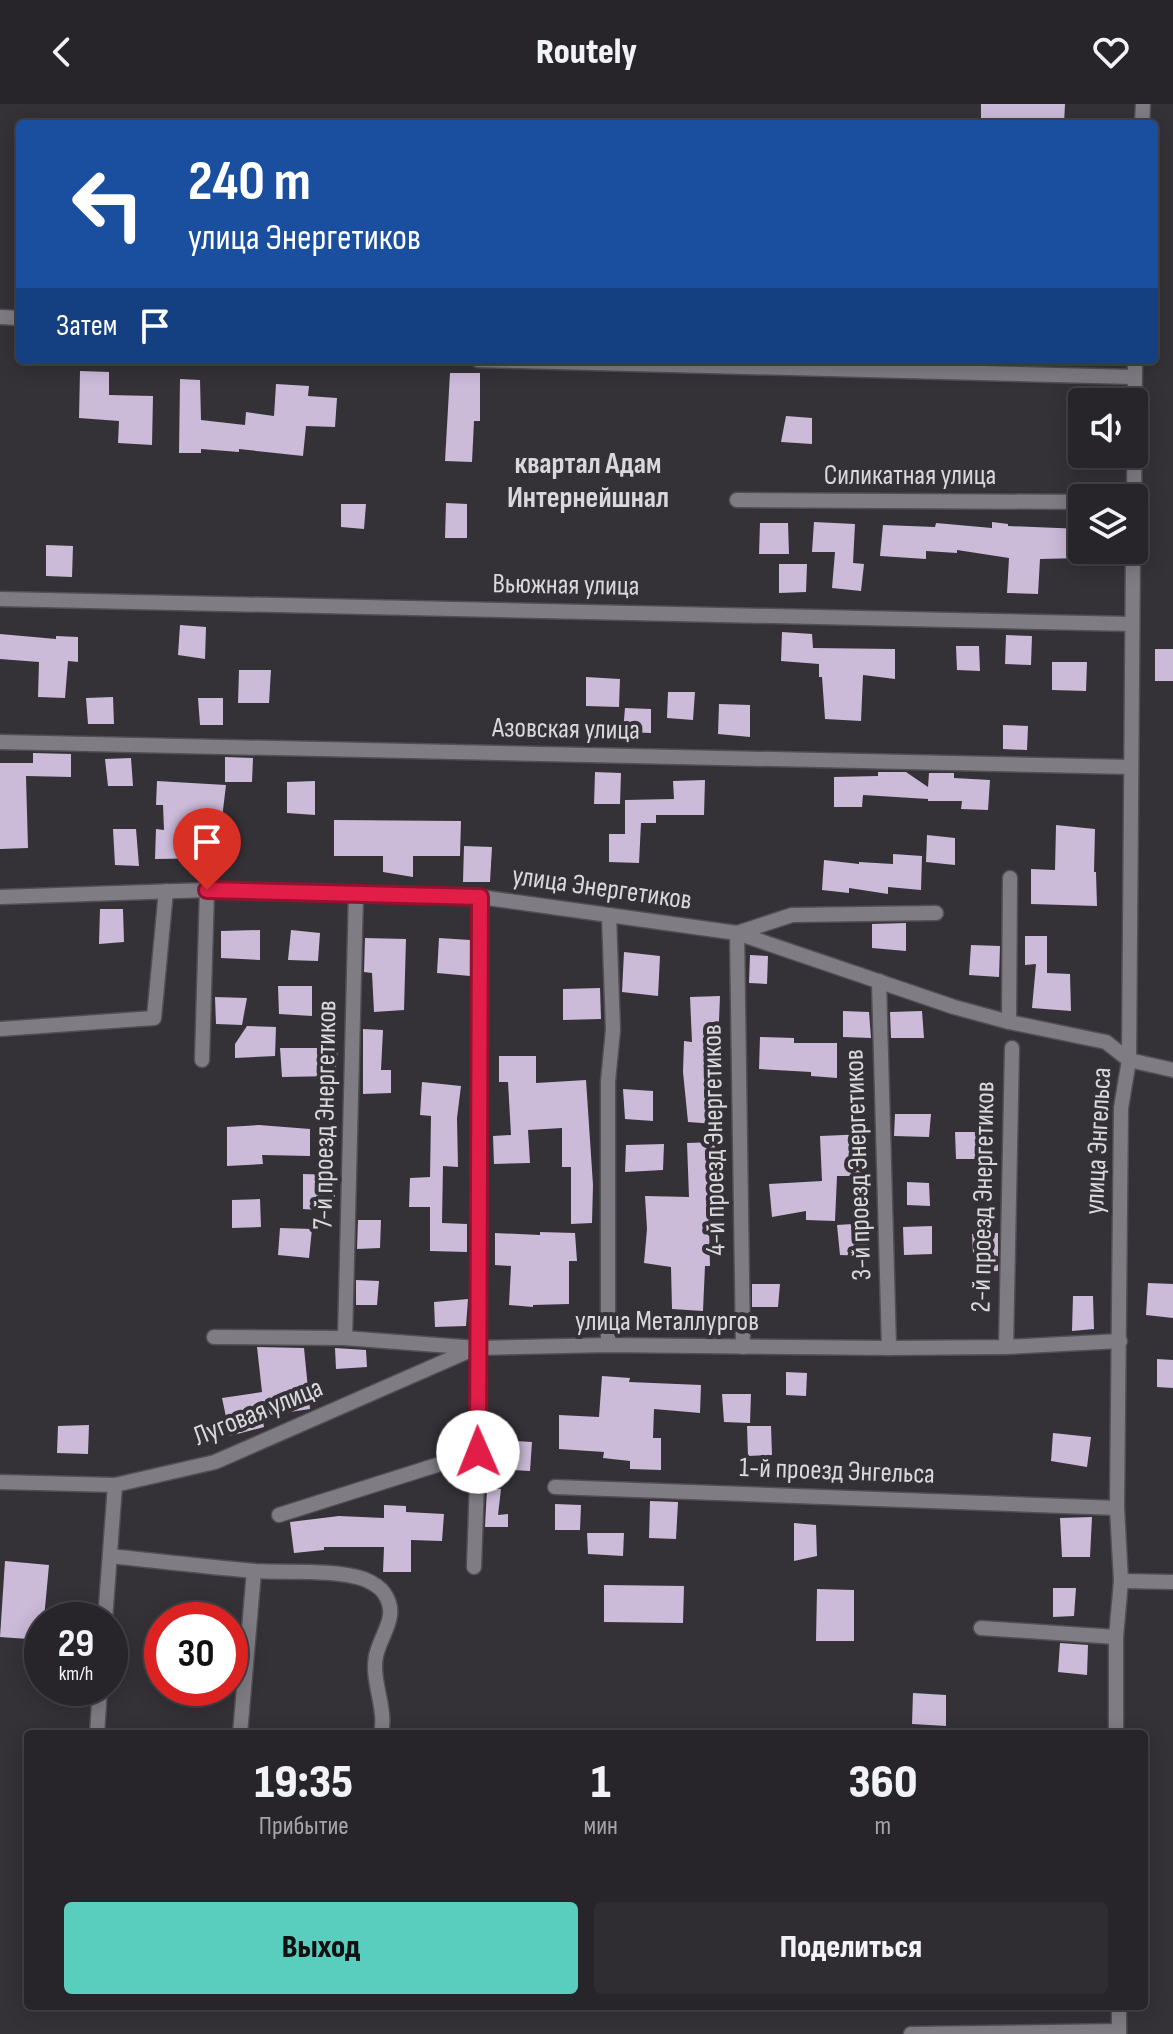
<!DOCTYPE html>
<html lang="ru">
<head>
<meta charset="utf-8">
<style>
  :root { --surface:#272529; --page:#2f2d31; --text:#f1f3f6; --muted:#a4a5a8; --line:#434246; --accent:#59cebf }
  body { margin:0; font-family:"Sofia Sans Condensed",sans-serif; background:var(--page); color:var(--text); height:100vh; display:flex; flex-direction:column; font-size:30px; white-space:nowrap }
  * { box-sizing:border-box; margin:0 }
  p { font-size:26px; color:var(--muted) }
  .icon { flex:none; width:44px; height:44px; fill:none; stroke:currentColor; stroke-width:2; stroke-linecap:round; stroke-linejoin:round }
  .map { position:relative; flex:1; overflow:hidden }
  .side { position:absolute; left:24px; top:1626px; width:1124px; height:280px; display:flex; flex-direction:column; background:var(--surface); border-radius:8px; box-shadow:0 4px 20px #0003,0 0 0 2px var(--line) }
  .side>* { flex:none }
  .top-card { position:absolute; left:16px; top:16px; width:1142px; height:244px; border-radius:8px; box-shadow:0 4px 20px #0003,0 0 0 2px var(--line); background:#1a4fa0; color:#fff; overflow:hidden }
  .fabs { position:absolute; left:1068px; top:284px; display:grid; gap:16px }
  .fabs a { display:grid; place-items:center; width:80px; height:80px; border-radius:8px; background:var(--surface); box-shadow:0 4px 20px #0003,0 0 0 2px var(--line); font-size:40px }
  .speed { position:absolute; left:24px; top:1498px; display:flex; gap:16px; font-size:40px; font-weight:700; text-align:center }
  .speed>* { display:grid; place-content:center; width:104px; height:104px; border-radius:50%; background:var(--surface); box-shadow:0 4px 20px #0003,0 0 0 2px var(--line); line-height:1 }
  .speed small { font-size:20px; font-weight:400 }
  .speed .limit { border:12px solid #d22; background:#fff; color:#111 }
  .pin { position:absolute; display:grid; place-items:center; width:68px; height:68px; color:#fff; margin:-82px -34px; border-radius:50% 50% 50% 0; rotate:-45deg; box-shadow:0 0 8px #0007 }
  .pin .icon { rotate:45deg }
  .me { position:absolute; width:88px; margin:-44px; rotate:359deg; stroke-linejoin:round; filter:drop-shadow(0 0 6px #0008) }
  .turn { display:flex; align-items:center; gap:28px; height:168px; padding:0 40px; font-size:36px }
  .turn .icon { width:104px; height:104px; stroke-width:2.5 }
  .turn b { display:block; font-size:56px; line-height:68px }
  .then { display:flex; align-items:center; height:76px; padding:0 40px; background:#0003; gap:16px; font-size:30px }
  .eta { display:flex; justify-content:space-evenly; align-items:center; height:136px; text-align:center }
  .eta b { font-size:48px; font-weight:800; line-height:56px }
  .primary-button { display:flex; gap:16px; margin-top:auto; padding:16px 40px }
  .primary-button a { flex:1; height:92px; border-radius:8px; background:var(--accent); color:#111; font-size:32px; font-weight:800; line-height:92px; text-align:center }
  .primary-button a+a { background:var(--page); color:var(--text) }
  header { display:flex; justify-content:space-between; align-items:center; height:104px; padding:0 40px; background:var(--surface); font-size:36px; font-weight:800 }
  .map>svg:first-child { display:block }
  .building { fill:#cbbad8 }
  .lines { fill:none; stroke-linecap:round; stroke-linejoin:round }
  .street-casing { stroke:#514e54; stroke-width:17 }
  .street { stroke:#807c84; stroke-width:14 }
  .route-casing { stroke:#92132f; stroke-width:20 }
  .route { stroke:#e11d48; stroke-width:14 }
  .labels { text-anchor:middle; dominant-baseline:central; stroke-width:8; stroke-linejoin:round; paint-order:stroke }
  .street-label { font-size:28px; fill:#dad8dc; stroke:#343137 }
  .neighbourhood-label { font-size:30px; font-weight:bold; fill:#dad8dc; stroke:#343137 }
</style>
</head>
<body>
<header><svg class="icon" aria-label="back" viewBox="0 0 24 24"><path d="M15 5l-7 7 7 7"/></svg>Routely<svg class="icon" aria-label="heart" viewBox="0 0 24 24"><path d="M12 20l-8-8c-3-5 5-10 8-4 3-6 11-1 8 4z"/></svg></header>
<div class="map">
<svg width="1173" height="1930" viewBox="0 0 1173 1930">
  <rect width="100%" height="100%" fill="#343137"/>
  <!-- building -->
  <g class="building">
    <polygon points="981,0 1065,0 1064,20 981,20"/>
    <polygon points="80,267 109,268 109,291 153,292 152,341 118,339 119,317 79,314"/>
    <polygon points="450,269 480,269 480,317 474,317 472,358 445,357"/>
    <polygon points="180,275 200,276 201,316 245,321 246,308 274,312 276,280 309,282 308,292 337,294 335,323 306,322 303,352 239,345 239,348 201,345 201,349 179,349"/>
    <polygon points="786,312 812,314 812,340 781,338"/>
    <polygon points="446,399 467,400 467,434 445,434"/>
    <polygon points="341,400 366,400 364,425 341,423"/>
    <polygon points="814,418 855,420 853,459 864,460 861,487 832,484 835,448 812,448"/>
    <polygon points="992,418 1008,420 1008,422 1082,425 1082,454 1040,455 1038,490 1007,489 1009,454 957,446 957,449 926,447 926,455 880,452 883,421 935,423 936,419 992,424"/>
    <polygon points="760,419 788,419 789,450 759,450"/>
    <polygon points="46,441 73,442 72,473 46,472"/>
    <polygon points="779,460 807,460 806,488 779,489"/>
    <polygon points="180,521 206,523 205,555 178,551"/>
    <polygon points="782,528 812,530 813,544 895,545 895,575 863,571 861,617 825,615 822,573 819,573 819,560 781,557"/>
    <polygon points="0,530 56,535 56,532 78,533 78,558 68,557 65,594 38,593 39,558 0,555"/>
    <polygon points="1006,531 1032,532 1031,561 1005,560"/>
    <polygon points="956,542 979,542 980,567 957,566"/>
    <rect x="1155" y="545" width="18" height="32"/>
    <polygon points="1052,558 1087,558 1086,587 1052,586"/>
    <polygon points="239,566 271,566 269,599 238,599"/>
    <polygon points="586,573 620,575 619,603 586,602"/>
    <polygon points="668,588 695,588 693,616 667,614"/>
    <polygon points="113,593 114,620 88,620 86,594"/>
    <polygon points="198,594 223,594 223,621 200,621"/>
    <polygon points="719,600 750,601 750,633 718,630"/>
    <polygon points="625,604 651,605 651,629 623,628"/>
    <polygon points="1003,621 1028,622 1027,646 1003,645"/>
    <polygon points="33,649 71,650 71,673 26,672 28,744 0,745 0,659 33,659"/>
    <polygon points="225,653 253,654 252,678 225,678"/>
    <polygon points="131,654 133,682 108,682 105,655"/>
    <polygon points="595,668 621,669 620,700 594,700"/>
    <polygon points="878,668 906,668 928,683 929,669 954,669 954,674 990,676 988,706 961,705 962,697 928,697 928,695 863,691 862,703 834,703 834,673 878,672"/>
    <polygon points="705,676 704,711 656,711 656,719 641,719 639,759 609,758 609,730 625,730 625,696 674,695 673,677"/>
    <polygon points="157,677 226,681 223,706 224,754 155,755 156,725 164,726 163,701 156,701"/>
    <polygon points="315,677 315,711 287,709 287,678"/>
    <polygon points="334,716 461,717 460,752 413,752 413,773 383,768 383,752 334,752"/>
    <polygon points="1056,721 1095,725 1094,768 1096,768 1097,802 1031,800 1031,765 1055,766"/>
    <polygon points="113,725 136,725 139,762 115,761"/>
    <polygon points="927,731 955,734 955,761 926,758"/>
    <polygon points="464,742 492,743 490,778 463,778"/>
    <polygon points="893,750 922,752 921,786 888,783 888,790 849,784 849,789 822,786 824,756 859,760 859,758 893,760"/>
    <polygon points="100,805 123,805 124,838 99,840"/>
    <polygon points="906,819 906,847 872,844 872,820"/>
    <polygon points="260,826 260,856 221,854 221,827"/>
    <polygon points="291,826 320,829 318,857 288,856"/>
    <polygon points="1025,832 1047,832 1047,869 1070,870 1071,907 1032,904 1036,860 1025,861"/>
    <polygon points="365,834 406,835 404,906 374,908 372,869 364,868"/>
    <polygon points="439,834 470,836 470,872 437,869"/>
    <polygon points="971,841 1000,842 999,873 969,871"/>
    <polygon points="624,848 660,852 658,892 622,888"/>
    <polygon points="750,851 768,852 767,880 749,879"/>
    <polygon points="278,882 312,882 312,912 279,910"/>
    <polygon points="600,884 601,915 563,916 563,885"/>
    <polygon points="720,892 718,940 723,940 721,973 713,972 715,1020 688,1018 683,968 684,937 692,938 690,893"/>
    <polygon points="215,893 247,894 242,921 216,920"/>
    <polygon points="843,907 869,908 871,934 843,933"/>
    <polygon points="922,907 924,934 891,934 890,908"/>
    <polygon points="247,922 276,923 275,952 235,954 235,940"/>
    <polygon points="363,925 383,926 381,966 391,966 391,989 363,990"/>
    <polygon points="760,933 794,934 794,939 837,939 837,974 811,972 811,968 759,965"/>
    <polygon points="280,944 338,944 335,972 282,973"/>
    <polygon points="499,952 536,952 536,979 586,976 593,1081 592,1119 571,1120 571,1063 562,1063 562,1024 528,1026 530,1059 494,1060 493,1032 511,1031 508,978 499,978"/>
    <polygon points="422,978 461,982 457,1014 458,1063 443,1062 442,1119 467,1120 467,1148 430,1147 430,1103 409,1103 410,1074 430,1073 431,1012 420,1011"/>
    <polygon points="623,985 653,987 653,1017 625,1015"/>
    <polygon points="895,1010 931,1010 929,1033 894,1032"/>
    <polygon points="259,1021 310,1025 310,1052 262,1051 263,1060 227,1062 227,1023"/>
    <polygon points="955,1028 992,1028 991,1055 956,1055"/>
    <polygon points="867,1030 866,1072 837,1072 835,1117 806,1116 806,1107 772,1113 769,1080 822,1077 820,1032"/>
    <polygon points="715,1038 716,1081 721,1082 724,1122 709,1121 710,1162 705,1162 703,1207 672,1205 671,1163 644,1159 647,1125 645,1092 689,1093 687,1039"/>
    <polygon points="664,1040 663,1066 625,1068 626,1041"/>
    <polygon points="303,1070 336,1071 334,1107 303,1105"/>
    <polygon points="907,1078 929,1079 930,1102 907,1101"/>
    <polygon points="260,1095 261,1123 232,1124 232,1096"/>
    <polygon points="358,1116 381,1116 380,1144 357,1145"/>
    <polygon points="869,1119 866,1152 840,1151 837,1121"/>
    <polygon points="932,1122 932,1150 904,1151 903,1123"/>
    <polygon points="280,1124 312,1125 309,1154 278,1151"/>
    <polygon points="540,1128 575,1129 577,1157 569,1157 569,1200 533,1201 533,1203 509,1201 511,1162 495,1161 495,1129 540,1131"/>
    <polygon points="998,1129 998,1167 974,1168 972,1130"/>
    <polygon points="356,1176 379,1177 377,1201 356,1201"/>
    <polygon points="1148,1179 1173,1180 1173,1214 1146,1211"/>
    <polygon points="752,1180 780,1180 778,1203 752,1203"/>
    <polygon points="1073,1192 1093,1192 1094,1225 1072,1227"/>
    <polygon points="468,1195 466,1222 435,1223 434,1198"/>
    <polygon points="257,1243 304,1244 310,1305 262,1312 264,1323 230,1332 222,1294 262,1288"/>
    <polygon points="335,1244 366,1246 367,1263 336,1265"/>
    <polygon points="1157,1255 1173,1256 1173,1284 1157,1283"/>
    <polygon points="786,1268 807,1269 806,1292 786,1291"/>
    <polygon points="602,1272 630,1274 629,1278 701,1281 700,1309 654,1305 653,1334 661,1334 661,1366 630,1365 630,1357 603,1354 604,1348 559,1345 559,1311 599,1313"/>
    <polygon points="722,1290 751,1290 750,1319 724,1318"/>
    <polygon points="89,1321 88,1350 57,1349 58,1322"/>
    <polygon points="747,1322 771,1322 772,1351 748,1352"/>
    <polygon points="1053,1329 1091,1333 1087,1363 1051,1357"/>
    <polygon points="498,1336 532,1338 530,1367 496,1365"/>
    <polygon points="487,1384 501,1385 498,1411 508,1410 508,1423 485,1423"/>
    <polygon points="650,1397 678,1398 676,1435 649,1434"/>
    <polygon points="555,1400 581,1401 580,1426 555,1426"/>
    <polygon points="384,1401 406,1402 406,1408 444,1410 442,1437 411,1436 411,1468 383,1468 384,1443 324,1443 324,1446 294,1449 290,1418 339,1412 384,1414"/>
    <polygon points="1092,1413 1090,1453 1062,1453 1060,1414"/>
    <polygon points="794,1419 816,1421 817,1452 794,1457"/>
    <polygon points="587,1429 624,1429 623,1452 588,1450"/>
    <polygon points="5,1457 49,1461 42,1536 0,1533"/>
    <polygon points="604,1481 684,1482 683,1519 604,1518"/>
    <polygon points="1053,1484 1076,1484 1074,1512 1053,1513"/>
    <polygon points="817,1485 854,1486 854,1537 816,1537"/>
    <polygon points="1060,1539 1088,1541 1087,1571 1058,1568"/>
    <polygon points="913,1589 946,1591 946,1622 912,1620"/>
  </g>
  <g class="lines">
    <defs>
      <g id="street">
        <polyline points="1142,20 1143,0"/>
        <polyline points="0,213 20,214"/>
        <polyline points="478,256 1134,273"/>
        <polyline points="737,396 1082,398"/>
        <polyline points="1134,407 1135,256"/>
        <polyline points="0,495 1131,520"/>
        <polyline points="0,638 1130,663"/>
        <polyline points="0,793 207,786 480,793 737,829 954,903 1009,918 1106,938 1129,956 1173,966"/>
        <polyline points="879,877 889,1244"/>
        <polyline points="1009,918 1010,774"/>
        <polyline points="0,925 154,914 166,787"/>
        <polyline points="202,956 207,786"/>
        <polyline points="214,1233 345,1234 477,1244 608,1241 889,1244 1006,1243 1120,1237"/>
        <polyline points="345,1234 356,789"/>
        <polyline points="608,1241 608,977 613,926 609,811"/>
        <polyline points="743,1243 737,829 792,811 936,809"/>
        <polyline points="1006,1243 1012,944"/>
        <polyline points="0,1378 115,1381 215,1358 473,1245"/>
        <polyline points="555,1383 1117,1404"/>
        <polyline points="279,1411 478,1348"/>
        <path d="M110,1452C158,1457 207,1463 255,1467C289,1469 333,1465 364,1475C371,1478 380,1483 384,1489C400,1512 381,1529 376,1552C371,1578 387,1604 381,1630"/>
        <polyline points="474,1463 478,1348 480,793"/>
        <polyline points="1121,1477 1173,1478"/>
        <polyline points="105,1516 115,1381"/>
        <polyline points="981,1524 1116,1533"/>
        <polyline points="97,1630 100,1584"/>
        <polyline points="240,1630 254,1467"/>
        <polyline points="1116,1630 1116,1533 1121,1477 1117,1404 1121,1004 1129,956 1133,446"/>
        <polyline points="1119,1902 1119,1930"/>
        <polyline points="911,1930 1119,1927"/>
      </g>
    </defs>
    <!-- street casing -->
    <use href="#street" class="street-casing"/>
    <!-- street -->
    <use href="#street" class="street"/>
  </g>
  <g class="lines">
    <defs>
      <polyline id="route" points="207,786 480,793 478,1348"/>
    </defs>
    <!-- route casing -->
    <use href="#route" class="route-casing"/>
    <!-- route -->
    <use href="#route" class="route"/>
  </g>
  <g class="labels">
    <!-- street labels -->
    <g class="street-label">
      <text x="910" y="371">Силикатная улица</text>
      <text transform="translate(566 481) rotate(1)">Вьюжная улица</text>
      <text transform="translate(566 625) rotate(1)">Азовская улица</text>
      <text transform="translate(602 784) rotate(8)">улица Энергетиков</text>
      <text transform="translate(325 1011) rotate(-89)">7-й проезд Энергетиков</text>
      <text transform="translate(714 1036) rotate(-91)">4-й проезд Энергетиков</text>
      <text transform="translate(1098 1037) rotate(-87)">улица Энгельса</text>
      <text transform="translate(858 1061) rotate(-92)">3-й проезд Энергетиков</text>
      <text transform="translate(983 1093) rotate(-89)">2-й проезд Энергетиков</text>
      <text x="667" y="1217">улица Металлургов</text>
      <text transform="translate(258 1308) rotate(-22)">Луговая улица</text>
      <text transform="translate(837 1367) rotate(2)">1-й проезд Энгельса</text>
    </g>
    <!-- neighbourhood labels -->
    <g class="neighbourhood-label">
      <text x="588" y="360">квартал Адам<tspan x="588" dy="34">Интернейшнал</tspan></text>
    </g>
  </g>
</svg>
<div class="fabs">
<a><svg class="icon" aria-label="sound" viewBox="0 0 24 24"><path d="M4 9h4l5-4v14l-5-4H4zM17 9q2 3 0 6"/></svg></a>
<a><svg class="icon" aria-label="layers" viewBox="0 0 24 24"><path d="M12 4l9 5-9 5-9-5zM3 14l9 5 9-5"/></svg></a>
</div>
<div class="speed"><div>29<small>km/h</small></div><div class="limit">30</div></div>
<div class="pin" style="left:207px;top:786px;background:#d93025"><svg class="icon" aria-label="arrive" viewBox="0 0 24 24"><path d="M6 21V4h12l-3 4 3 4H6"/></svg></div>
<svg class="me" style="left:478px;top:1348px" viewBox="-20 -20 40 40"><circle r="19" fill="#fff"/><path d="M0-13L10 11 0 6-10 11z" fill="#e11d48"/></svg>
<div class="top-card">
<div class="turn"><svg class="icon" aria-label="left" viewBox="0 0 24 24"><path d="M17 20v-9H6M10 6l-5 5 5 5"/></svg><div><b>240 m</b>улица Энергетиков</div></div>
<div class="then">Затем<svg class="icon" aria-label="arrive" viewBox="0 0 24 24"><path d="M6 21V4h12l-3 4 3 4H6"/></svg></div>
</div>
<section class="side">
<div class="eta">
<div><b>19:35</b><p>Прибытие</p></div>
<div><b>1</b><p>мин</p></div>
<div><b>360</b><p>m</p></div>
</div>
<div class="primary-button"><a>Выход</a><a>Поделиться</a></div>
</section>
</div>
</body>
</html>
